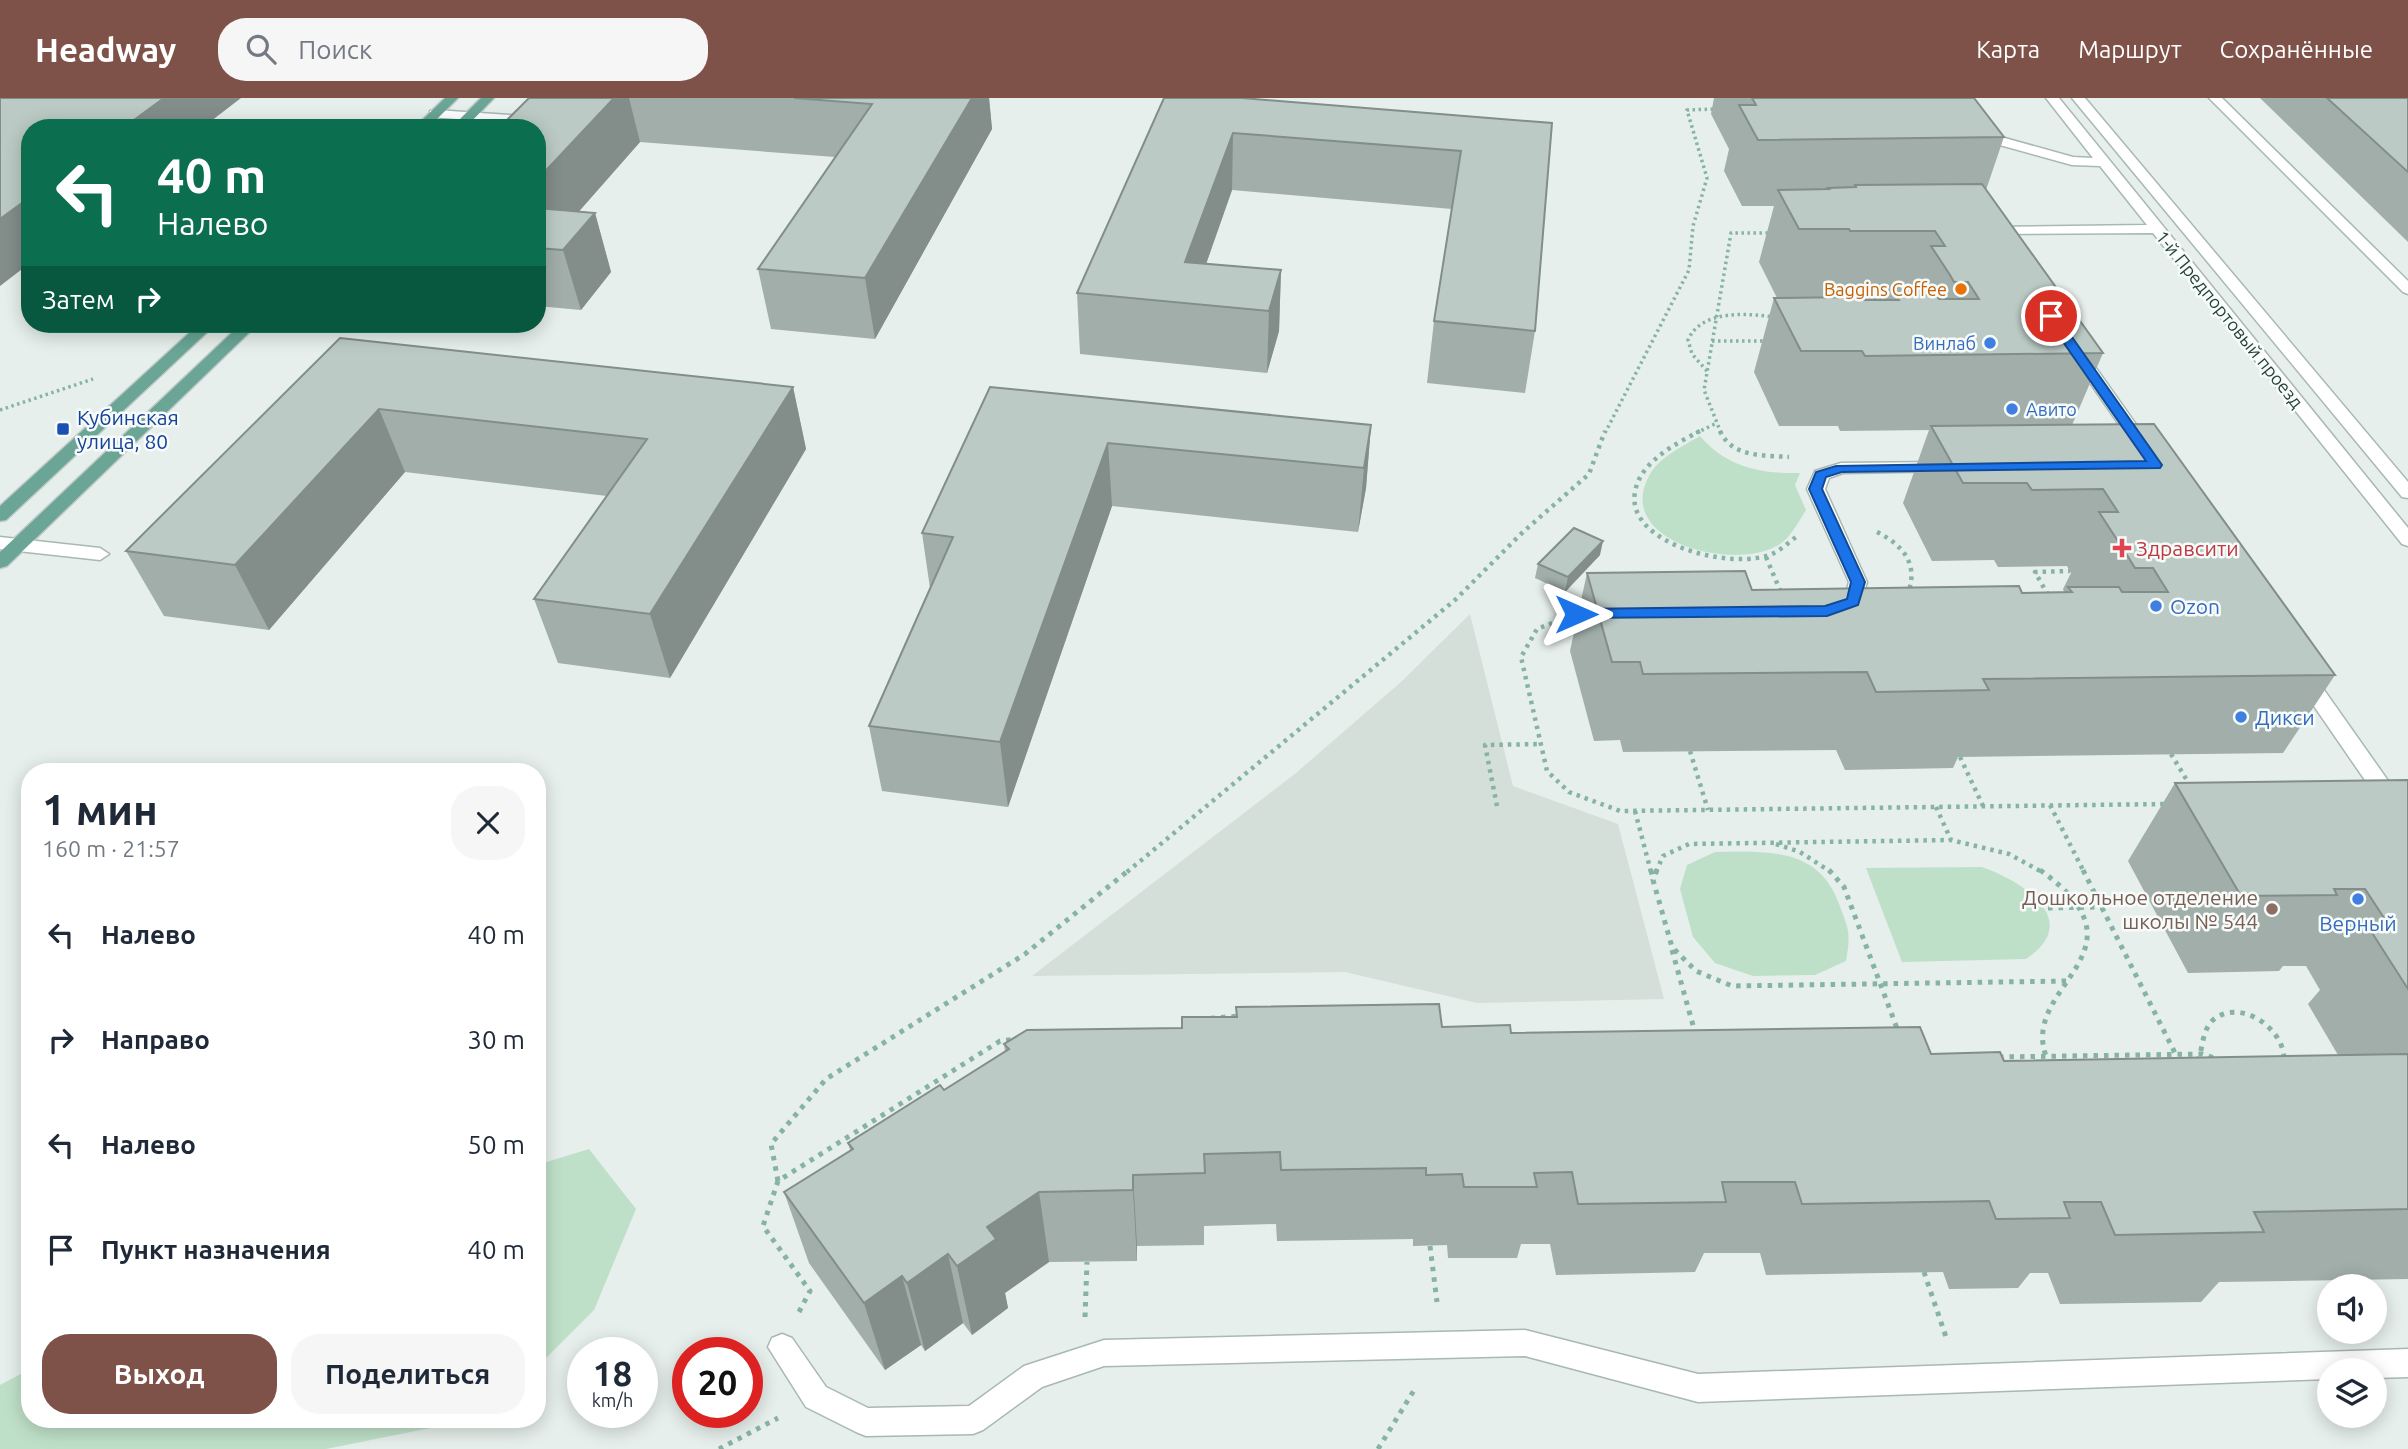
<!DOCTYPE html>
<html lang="ru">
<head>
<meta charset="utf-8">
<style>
  :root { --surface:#fff; --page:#f6f6f7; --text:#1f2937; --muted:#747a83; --accent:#7f5249 }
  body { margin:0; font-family:Ubuntu,sans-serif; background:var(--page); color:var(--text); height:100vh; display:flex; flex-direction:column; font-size:26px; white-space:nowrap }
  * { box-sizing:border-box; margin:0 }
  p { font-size:23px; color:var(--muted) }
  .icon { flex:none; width:38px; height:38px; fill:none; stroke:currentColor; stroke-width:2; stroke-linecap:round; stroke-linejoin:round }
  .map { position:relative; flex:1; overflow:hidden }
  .sheet { position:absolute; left:21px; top:665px; width:525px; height:665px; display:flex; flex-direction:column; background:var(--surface); border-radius:28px; box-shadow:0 4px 18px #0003 }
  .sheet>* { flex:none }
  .guide { position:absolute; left:21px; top:21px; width:525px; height:214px; border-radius:28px; box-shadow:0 4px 18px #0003; background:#0b6e4f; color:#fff; overflow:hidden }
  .tools { position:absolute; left:2317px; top:1176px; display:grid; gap:14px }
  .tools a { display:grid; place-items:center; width:70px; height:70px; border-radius:50%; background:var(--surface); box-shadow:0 4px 18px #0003; font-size:35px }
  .speed { position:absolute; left:567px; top:1239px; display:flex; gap:14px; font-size:35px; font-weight:700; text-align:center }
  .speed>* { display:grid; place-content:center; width:91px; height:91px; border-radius:50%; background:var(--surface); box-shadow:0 4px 18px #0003; line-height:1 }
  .speed small { font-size:18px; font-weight:400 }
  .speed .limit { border:10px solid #d22; background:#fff; color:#111 }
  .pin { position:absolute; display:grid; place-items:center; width:60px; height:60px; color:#fff; margin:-30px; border:4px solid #fff; border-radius:50%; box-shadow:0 2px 7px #0007 }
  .me { position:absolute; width:77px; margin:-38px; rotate:90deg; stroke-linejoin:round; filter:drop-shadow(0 0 5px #0008) }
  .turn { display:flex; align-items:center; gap:24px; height:147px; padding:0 21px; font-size:32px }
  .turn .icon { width:91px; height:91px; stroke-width:2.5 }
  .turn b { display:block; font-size:49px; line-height:60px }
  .then { display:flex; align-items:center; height:66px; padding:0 21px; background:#0003; gap:14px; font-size:26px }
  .round { display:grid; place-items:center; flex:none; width:74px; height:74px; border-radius:28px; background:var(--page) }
  .head { display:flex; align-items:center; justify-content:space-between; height:119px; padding:0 21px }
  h1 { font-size:42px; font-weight:700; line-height:52px }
  .cta { display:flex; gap:14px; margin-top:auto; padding:14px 21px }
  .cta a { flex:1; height:80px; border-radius:28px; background:var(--accent); color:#fff; font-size:28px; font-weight:700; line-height:80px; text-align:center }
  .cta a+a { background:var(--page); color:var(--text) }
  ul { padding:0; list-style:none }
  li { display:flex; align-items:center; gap:21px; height:105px; padding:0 21px }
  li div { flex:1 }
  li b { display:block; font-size:26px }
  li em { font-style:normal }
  header { display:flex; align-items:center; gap:42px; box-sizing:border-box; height:98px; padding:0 35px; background:var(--accent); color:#fff }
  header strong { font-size:33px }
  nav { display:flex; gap:38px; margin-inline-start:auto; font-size:24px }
  .search { width:490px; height:63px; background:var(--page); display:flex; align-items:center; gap:18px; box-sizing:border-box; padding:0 24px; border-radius:28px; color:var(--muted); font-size:26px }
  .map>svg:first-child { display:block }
  .built { fill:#d4dfda }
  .green { fill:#bfe0c8 }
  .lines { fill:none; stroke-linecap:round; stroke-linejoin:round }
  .minor-casing { stroke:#a8b8b2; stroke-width:3 }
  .major-casing { stroke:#c2cac8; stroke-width:3 }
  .path-far2 { stroke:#86b3a5; stroke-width:3.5; stroke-dasharray:2.5 3.5; stroke-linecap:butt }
  .path-far1 { stroke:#86b3a5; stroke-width:4.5; stroke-dasharray:3.5 5; stroke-linecap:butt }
  .path { stroke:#86b3a5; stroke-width:5; stroke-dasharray:4.5 6; stroke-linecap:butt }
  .minor { fill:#fff; fill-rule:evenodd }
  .major { fill:#6aa596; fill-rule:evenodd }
  .wall { fill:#a1aea9 }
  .shaded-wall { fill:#838d89 }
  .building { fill:#bbcac4; stroke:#838d89; stroke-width:2 }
  .route { fill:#1a73e8; stroke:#114b97; stroke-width:2 }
  .food-dot { fill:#e8710a; stroke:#f7fbf9; stroke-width:2.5 }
  .shop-dot { fill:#3f7fe0; stroke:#f7fbf9; stroke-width:2.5 }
  .transit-dot { fill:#1a4fb4; stroke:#f7fbf9; stroke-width:2.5 }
  .health-dot { fill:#e0444e; stroke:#f7fbf9; stroke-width:2.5 }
  .education-dot { fill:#8d6e63; stroke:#f7fbf9; stroke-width:2.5 }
  .labels { text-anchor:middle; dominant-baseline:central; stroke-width:5; stroke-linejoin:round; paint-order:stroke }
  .far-food-label { font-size:18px; fill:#c56008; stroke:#f7fbf9; text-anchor:end }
  .far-street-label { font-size:18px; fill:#24423a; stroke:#f7fbf9 }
  .far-shop-label { font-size:18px; fill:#366cbe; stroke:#f7fbf9; text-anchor:end }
  .transit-label { font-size:21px; fill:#164399; stroke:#f7fbf9; text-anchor:start }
  .health-label { font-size:21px; fill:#be3a42; stroke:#f7fbf9; text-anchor:start }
  .shop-label { font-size:21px; fill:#366cbe; stroke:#f7fbf9; text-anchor:start }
  .education-label { font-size:21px; fill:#785e54; stroke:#f7fbf9; text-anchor:end }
</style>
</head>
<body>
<header>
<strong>Headway</strong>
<div class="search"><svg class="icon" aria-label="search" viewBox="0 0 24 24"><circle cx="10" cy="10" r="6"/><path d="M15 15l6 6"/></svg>Поиск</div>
<nav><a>Карта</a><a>Маршрут</a><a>Сохранённые</a></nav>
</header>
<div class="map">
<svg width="2408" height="1351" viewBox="0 0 2408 1351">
  <rect width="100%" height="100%" fill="#e6efeb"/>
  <!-- built -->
  <polygon class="built" points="1470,516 1513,688 1618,726 1664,901 1477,905 1345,874 1032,878 1296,675 1401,584"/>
  <!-- green -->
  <g class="green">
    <path d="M1700,338C1726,369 1761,376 1800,375L1795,387L1806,412C1799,423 1791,439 1780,446C1736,475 1613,444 1649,378C1658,360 1683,348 1700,338Z"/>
    <path d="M1715,754C1766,754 1818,748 1839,806C1849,833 1851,834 1846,863L1815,877L1753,878L1715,865L1693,839L1680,791L1687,767Z"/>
    <path d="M1982,769C2022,783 2084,822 2026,861L1902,864L1866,770Z"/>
    <polygon points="589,1051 636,1111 594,1212 537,1269 537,1067"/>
    <polygon points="30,1271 30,1321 475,1321 326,1351 0,1351 0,1287"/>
  </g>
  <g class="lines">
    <defs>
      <g id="minor">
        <polygon points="2046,0 2059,0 2408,430 2408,448 2402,446 2153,135 1986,136 1984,133 1991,129 2147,127 2100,68 2072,67 1971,39 1969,36 1976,32 2073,59 2093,60"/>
        <polygon points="2072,0 2085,0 2408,384 2408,400 2402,399"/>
        <polygon points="2209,0 2222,0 2408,183 2408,196 2403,194"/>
        <polygon points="435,12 538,19 545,23 538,27 430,19 430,13"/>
        <polygon points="2078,251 2084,253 2150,346 2153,350 2150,354 2138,354 2070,256"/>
        <polygon points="1944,364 1953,369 1950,373 1843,375 1829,380 1825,391 1867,484 1860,507 1840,514 1833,512 1831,508 1833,504 1845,499 1849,484 1807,391 1815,373 1841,365"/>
        <polygon points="0,439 100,450 109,456 100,462 0,451"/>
        <polygon points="2303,570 2310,572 2408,711 2408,735 2400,733 2296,582 2293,577 2296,572"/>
        <polygon points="1525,1232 1698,1276 2408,1251 2408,1279 2375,1280 2375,1272 2329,1272 2329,1281 1698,1304 1525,1258 1104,1268 1042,1289 983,1332 973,1336 866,1338 856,1334 806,1309 768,1249 772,1240 782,1236 792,1240 826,1289 868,1310 969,1308 1024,1268 1104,1242"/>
      </g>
      <g id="major">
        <polygon points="445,0 458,0 428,30 414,30"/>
        <polygon points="481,0 494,0 465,30 451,30"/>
        <polygon points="199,226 216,226 6,422 0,423 0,408"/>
        <polygon points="241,226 258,226 7,468 0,470 0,454"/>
      </g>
    </defs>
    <!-- minor casing -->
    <use href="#minor" class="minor-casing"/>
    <!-- major casing -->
    <use href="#major" class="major-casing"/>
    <!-- path-far2 -->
    <g class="path-far2">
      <polyline points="1712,243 1768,243"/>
      <path d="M1707,273L1692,256L1688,242C1701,212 1745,215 1773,219"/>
      <polyline points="0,312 93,281"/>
      <polyline points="1605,335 1689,172 1693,128 1707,80 1687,12 1716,11"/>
      <polyline points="1696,335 1717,325"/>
      <polyline points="1721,335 1704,292 1731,135 1770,135"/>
    </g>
    <!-- path-far1 -->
    <g class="path-far1">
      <path d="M1700,333C1675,346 1640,364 1635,394C1625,447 1736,474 1774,455C1782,451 1789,444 1796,439"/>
      <path d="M1720,333C1732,360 1764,357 1789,359"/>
      <path d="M1877,434C1901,446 1918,464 1909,492"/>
      <polyline points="1766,459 1782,497"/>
      <polyline points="2048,497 2035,474 2070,473"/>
      <polyline points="1576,516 1537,531 1521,559 1547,673 1569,694 1620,713 2166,706"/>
      <polyline points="1690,653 1708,712"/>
      <polyline points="2171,656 2191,689"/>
      <polyline points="1960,659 1983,708"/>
      <polyline points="2050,707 2084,774"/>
      <polyline points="1497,708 1485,647 1541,646"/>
      <polyline points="1936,709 1951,742"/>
      <polyline points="1635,713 1651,774"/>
      <polyline points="1776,746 1800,754 1831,774"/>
      <polyline points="1127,774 1455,502 1523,434 1589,376 1605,333"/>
      <polyline points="1656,774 1663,758 1689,746 1951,742 2009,756 2042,774"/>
    </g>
    <!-- path -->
    <g class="path">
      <polyline points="1651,772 1653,782"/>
      <polyline points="1657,772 1653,782 1672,849 1696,873 1732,888 2067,883"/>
      <polyline points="1829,772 1844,789 1898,933"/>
      <path d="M2040,772C2159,857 2011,888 2049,965"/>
      <polyline points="2083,772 2176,957"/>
      <polyline points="2048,810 2101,809"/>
      <polyline points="1672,852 1696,938"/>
      <polyline points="1200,921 1240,918"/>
      <polyline points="1999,959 2202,956 2217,961"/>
      <path d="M2198,963C2203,950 2202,932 2213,922C2240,899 2285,931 2284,962"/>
      <polyline points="778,1083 771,1046 826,981 1025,856 1129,772"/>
      <polyline points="1430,1148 1437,1204"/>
      <polyline points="1924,1174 1946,1239"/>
      <polyline points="799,1214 810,1193 763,1128 778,1083 1000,943 1016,941"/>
      <polyline points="1085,1219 1087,1164"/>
      <polyline points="719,1351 778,1320"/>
      <polyline points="1378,1351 1416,1289"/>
    </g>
    <!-- minor -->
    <use href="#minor" class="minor"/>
    <!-- major -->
    <use href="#major" class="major"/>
  </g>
  <!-- wall -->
  <g class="wall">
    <polygon points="529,0 989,0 992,31 875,241 771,231 758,171 835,59 640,44 579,113 595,115 611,174 581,212 537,208 537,30"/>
    <polygon points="1164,0 1552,25 1535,233 1525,295 1427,285 1434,223 1452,111 1232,92 1206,166 1281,172 1279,233 1267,275 1080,256 1077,195"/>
    <polygon points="1714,0 1974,0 2004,39 1986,92 2103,255 2072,327 2335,577 2283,655 1958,659 1953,670 1845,672 1836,652 1623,654 1620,642 1594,643 1570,553 1587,475 1752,492 2022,495 2064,494 2063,491 2071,475 2067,468 1998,469 1994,462 1932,463 1903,405 1929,332 1840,333 1838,328 1779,328 1754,274 1774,200 1777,200 1759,164 1774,108 1742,108 1724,73 1729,51 1711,16"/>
    <polygon points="2260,0 2408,0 2408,144"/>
    <polygon points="340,240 793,289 806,351 670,580 558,565 534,501 607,398 405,374 269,532 164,518 126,453"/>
    <polygon points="990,289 1371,327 1366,390 1358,434 1112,408 1008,709 882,693 869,628 930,490 922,435"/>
    <polygon points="1600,457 1565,494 1535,480 1538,466"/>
    <polygon points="2408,682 2408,1181 2219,1184 2201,1204 2060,1206 2048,1175 2030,1175 2018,1190 1949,1191 1943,1174 1766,1177 1760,1155 1704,1155 1695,1174 1556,1177 1550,1146 1521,1146 1517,1160 1448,1160 1447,1147 1413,1148 1413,1141 1277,1143 1276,1126 1204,1128 1204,1147 1137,1148 1137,1163 1049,1164 1005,1195 1008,1210 972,1237 963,1225 925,1253 921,1247 885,1272 809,1165 784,1094 850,1052 848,1045 944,992 1005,953 1004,946 1182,930 1236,919 1236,909 1511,935 1931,956 2004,963 2338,957 2308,906 2320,892 2306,868 2283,868 2279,873 2188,875 2128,763 2175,685"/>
  </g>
  <!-- shaded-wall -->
  <g class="shaded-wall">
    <polygon points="164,0 241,0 202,30 123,30"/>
    <polygon points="614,0 629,0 640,44 546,151 537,150 537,82"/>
    <polygon points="972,0 989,0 992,31 875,241 865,180"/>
    <polygon points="1233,35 1232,92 1192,206 1185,164"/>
    <polygon points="30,99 30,165 0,188 0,121"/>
    <polygon points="595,115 611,174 581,212 563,152"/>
    <polygon points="1281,172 1279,233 1267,275 1269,213"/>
    <polygon points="793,289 806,351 670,580 650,516"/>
    <polygon points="379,311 405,374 269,532 235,467"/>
    <polygon points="1371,327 1366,390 1358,434 1364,370"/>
    <polygon points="1108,345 1112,408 1008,709 1000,644"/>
    <polygon points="1603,443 1600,457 1565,494 1568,479"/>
    <polygon points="1133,1077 1137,1148 1137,1163 1133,1092"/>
    <polygon points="1039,1094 1049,1164 1005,1195 1008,1210 972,1237 957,1168 987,1129"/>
    <polygon points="948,1156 963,1225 925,1253 907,1185"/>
    <polygon points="902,1178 921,1247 885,1272 864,1205"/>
  </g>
  <!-- building -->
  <g class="building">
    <polygon points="0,0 164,0 123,30 30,30 30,99 0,121"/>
    <polygon points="529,0 614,0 537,82 537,30 499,30"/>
    <polygon points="794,0 972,0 865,180 758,171 872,6"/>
    <polygon points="1164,0 1242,0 1552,25 1535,233 1434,223 1461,53 1233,35 1185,164 1281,172 1269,213 1077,195"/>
    <polygon points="1752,0 1974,0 2004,39 1758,42 1739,7 1756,7"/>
    <polygon points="2327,0 2408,0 2408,74"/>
    <polygon points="1982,86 2103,255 1865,258 1862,253 1801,253 1774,200 1855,199 1857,202 1899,202 1897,198 1936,197 1939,201 1979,201 1968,184 1954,184 1950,177 1931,148 1945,148 1935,133 1850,133 1849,131 1799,131 1778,92 1829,91 1828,90 1856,89 1855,87"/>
    <polygon points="537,110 595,115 563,152 537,150"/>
    <polygon points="340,240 793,289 650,516 534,501 647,341 379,311 235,467 126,453"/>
    <polygon points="990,289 1371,327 1364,370 1108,345 1000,644 869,628 953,439 922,435"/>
    <polygon points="2154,326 2335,577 1983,581 1989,592 1876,594 1867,574 1643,576 1640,564 1612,564 1587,475 1745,473 1752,492 2019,488 2022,495 2072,494 2068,489 2119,489 2122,494 2168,494 2153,470 2135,470 2127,457 2099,414 2118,414 2103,391 2032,392 2027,385 1963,385 1931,328"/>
    <polygon points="1574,430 1603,443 1568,479 1538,466"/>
    <polygon points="2408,682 2408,891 2369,830 2390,829 2365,791 2334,791 2337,797 2241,798 2175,685"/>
    <polygon points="1439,906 1442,929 1510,927 1511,935 1920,929 1931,956 2000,954 2004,963 2408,956 2408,1111 2254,1114 2264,1134 2115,1137 2101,1104 2064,1104 2070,1120 1996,1121 1989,1103 1802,1106 1795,1084 1722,1084 1726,1104 1578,1106 1572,1074 1534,1075 1537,1089 1464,1089 1462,1076 1426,1077 1426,1070 1281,1072 1280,1054 1204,1056 1205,1075 1133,1077 1133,1092 1039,1094 987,1129 996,1141 957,1168 948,1156 907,1185 902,1178 864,1205 784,1094 853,1051 848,1045 940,987 944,992 1009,951 1004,946 1027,932 1182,930 1182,919 1237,919 1236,909"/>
  </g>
  <!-- route -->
  <polygon class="route" points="2047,215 2055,215 2162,367 2160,370 1842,374 1826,379 1822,391 1865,484 1858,507 1827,518 1576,520 1569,516 1576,511 1825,508 1847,501 1851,484 1809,391 1816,374 1836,368 2146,363 2045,218"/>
  <!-- markers -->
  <circle class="food-dot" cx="1961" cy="191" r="7"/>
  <g class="shop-dot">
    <circle cx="1990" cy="245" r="7"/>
    <circle cx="2012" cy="311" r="7"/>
    <circle cx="2156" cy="508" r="7"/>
    <circle cx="2241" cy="619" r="7"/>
    <circle cx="2358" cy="801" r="7"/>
  </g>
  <rect class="transit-dot" x="56" y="324" width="14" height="14" rx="3.5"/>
  <path class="health-dot" d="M2118.5 439.5h7v7h7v7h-7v7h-7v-7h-7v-7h7z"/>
  <circle class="education-dot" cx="2272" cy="811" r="7"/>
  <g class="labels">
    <!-- far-food labels -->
    <g class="far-food-label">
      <text x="1947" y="191">Baggins Coffee</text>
    </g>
    <!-- far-street labels -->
    <g class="far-street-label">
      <text transform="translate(2230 221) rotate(51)">1-й Предпортовый проезд</text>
    </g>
    <!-- far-shop labels -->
    <g class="far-shop-label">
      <text x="1976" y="245">Винлаб</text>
      <text x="2026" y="311" text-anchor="start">Авито</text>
    </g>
    <!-- transit labels -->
    <g class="transit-label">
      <text x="77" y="319">Кубинская<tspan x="77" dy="24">улица, 80</tspan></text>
    </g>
    <!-- health labels -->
    <g class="health-label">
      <text x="2136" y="450">Здравсити</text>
    </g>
    <!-- shop labels -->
    <g class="shop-label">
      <text x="2170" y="508">Ozon</text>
      <text x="2255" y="619">Дикси</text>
      <text x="2358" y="825" text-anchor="middle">Верный</text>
    </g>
    <!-- education labels -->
    <g class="education-label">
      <text x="2258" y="799">Дошкольное отделение<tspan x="2258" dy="24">школы № 544</tspan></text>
    </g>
  </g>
</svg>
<div class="tools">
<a><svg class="icon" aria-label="sound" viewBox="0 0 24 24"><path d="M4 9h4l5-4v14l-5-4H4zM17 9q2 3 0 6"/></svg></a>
<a><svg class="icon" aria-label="layers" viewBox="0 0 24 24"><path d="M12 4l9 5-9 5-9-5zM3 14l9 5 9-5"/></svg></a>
</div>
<div class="speed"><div>18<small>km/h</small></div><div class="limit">20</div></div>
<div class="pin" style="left:2051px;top:218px;background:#d93025"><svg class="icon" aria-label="arrive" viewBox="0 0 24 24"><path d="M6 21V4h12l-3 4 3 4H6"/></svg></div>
<svg class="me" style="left:1576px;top:516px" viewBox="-20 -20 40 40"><path d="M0-17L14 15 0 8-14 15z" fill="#1a73e8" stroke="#fff" stroke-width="4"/></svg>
<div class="guide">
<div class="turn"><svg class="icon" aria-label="left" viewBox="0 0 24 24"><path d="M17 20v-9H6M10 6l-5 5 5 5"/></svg><div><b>40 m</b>Налево</div></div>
<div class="then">Затем<svg class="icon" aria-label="right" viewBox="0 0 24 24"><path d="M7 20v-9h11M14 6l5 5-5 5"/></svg></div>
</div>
<section class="sheet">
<div class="head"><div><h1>1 мин</h1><p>160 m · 21:57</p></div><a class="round"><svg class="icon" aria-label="close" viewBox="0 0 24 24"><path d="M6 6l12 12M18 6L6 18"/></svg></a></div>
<ul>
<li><svg class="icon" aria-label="left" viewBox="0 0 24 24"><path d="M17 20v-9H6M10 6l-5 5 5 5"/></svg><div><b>Налево</b></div><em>40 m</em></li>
<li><svg class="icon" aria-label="right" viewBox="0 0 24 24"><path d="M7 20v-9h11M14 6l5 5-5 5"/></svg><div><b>Направо</b></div><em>30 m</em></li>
<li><svg class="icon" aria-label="left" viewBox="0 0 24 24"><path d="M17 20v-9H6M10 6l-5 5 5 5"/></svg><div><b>Налево</b></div><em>50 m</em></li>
<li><svg class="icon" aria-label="arrive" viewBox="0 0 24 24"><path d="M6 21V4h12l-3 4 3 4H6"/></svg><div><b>Пункт назначения</b></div><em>40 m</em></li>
</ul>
<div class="cta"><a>Выход</a><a>Поделиться</a></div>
</section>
</div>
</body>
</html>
